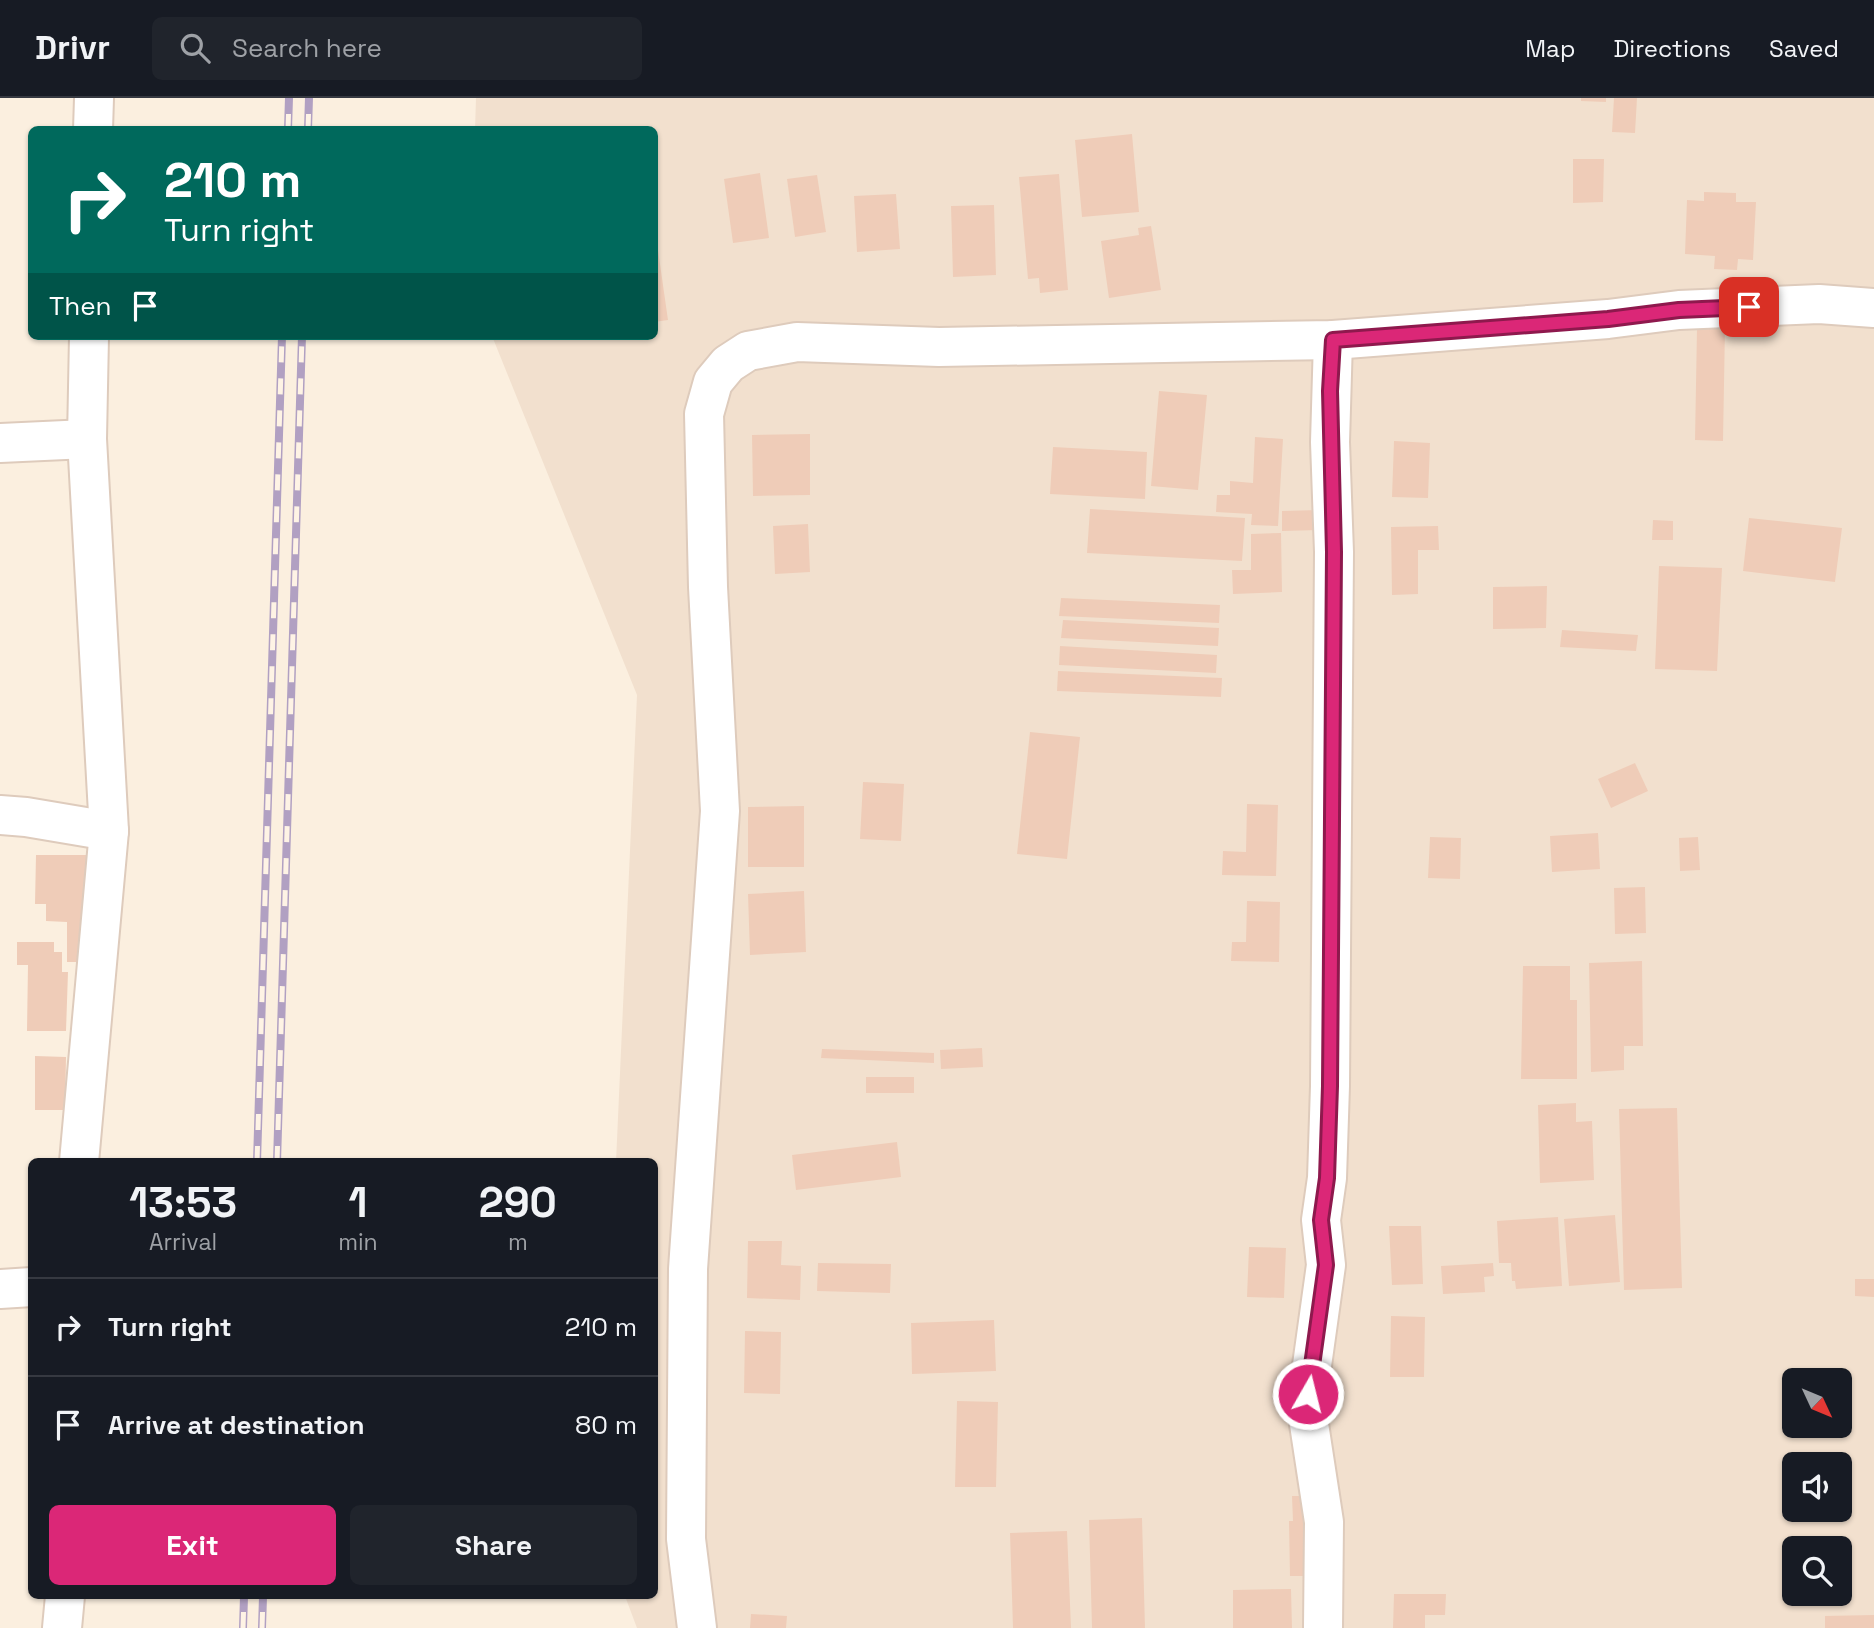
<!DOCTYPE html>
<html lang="en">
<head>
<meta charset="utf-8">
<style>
  :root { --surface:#171b24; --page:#20242c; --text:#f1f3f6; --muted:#9ea1a6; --line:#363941; --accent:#db2777 }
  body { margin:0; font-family:"Space Grotesk",sans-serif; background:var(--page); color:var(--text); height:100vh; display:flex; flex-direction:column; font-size:26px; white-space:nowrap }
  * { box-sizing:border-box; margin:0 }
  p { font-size:23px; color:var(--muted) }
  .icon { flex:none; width:38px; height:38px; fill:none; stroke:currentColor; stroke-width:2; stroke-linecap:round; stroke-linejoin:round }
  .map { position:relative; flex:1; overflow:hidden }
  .details { position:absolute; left:28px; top:1060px; width:630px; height:441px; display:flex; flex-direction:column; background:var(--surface); border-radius:10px; box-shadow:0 2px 5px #0004 }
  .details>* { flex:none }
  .hud { position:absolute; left:28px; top:28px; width:630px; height:214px; border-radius:10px; box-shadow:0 2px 5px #0004; background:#00695c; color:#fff; overflow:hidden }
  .needle { width:46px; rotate:134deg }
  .buttons { position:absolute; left:1782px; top:1270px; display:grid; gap:14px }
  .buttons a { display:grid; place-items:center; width:70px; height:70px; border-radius:10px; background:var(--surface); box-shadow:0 2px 5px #0004; font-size:35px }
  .pin { position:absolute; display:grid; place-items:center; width:60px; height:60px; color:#fff; margin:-30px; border-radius:14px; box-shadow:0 4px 10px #0006 }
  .me { position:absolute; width:77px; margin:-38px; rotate:8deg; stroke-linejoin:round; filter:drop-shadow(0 0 5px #0008) }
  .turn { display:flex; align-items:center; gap:24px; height:147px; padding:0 21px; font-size:32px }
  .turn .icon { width:91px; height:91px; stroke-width:2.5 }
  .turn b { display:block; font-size:49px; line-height:60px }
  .then { display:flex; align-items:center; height:66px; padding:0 21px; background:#0003; gap:14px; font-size:26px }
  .eta { display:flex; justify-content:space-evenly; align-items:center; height:119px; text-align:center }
  .eta b { font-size:42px; font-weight:600; line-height:49px }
  .action { display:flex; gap:14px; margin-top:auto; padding:14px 21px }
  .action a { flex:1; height:80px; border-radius:10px; background:var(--accent); color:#fff; font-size:28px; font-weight:600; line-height:80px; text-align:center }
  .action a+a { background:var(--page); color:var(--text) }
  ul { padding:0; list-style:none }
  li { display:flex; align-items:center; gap:21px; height:98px; padding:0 21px; border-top:2px solid var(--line) }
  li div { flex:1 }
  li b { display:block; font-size:26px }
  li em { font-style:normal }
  header { display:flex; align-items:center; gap:42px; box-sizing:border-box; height:98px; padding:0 35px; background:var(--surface); border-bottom:2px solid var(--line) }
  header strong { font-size:33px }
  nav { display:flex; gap:38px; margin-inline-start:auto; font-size:24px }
  .search { width:490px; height:63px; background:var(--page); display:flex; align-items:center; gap:18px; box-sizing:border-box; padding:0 24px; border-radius:10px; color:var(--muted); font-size:26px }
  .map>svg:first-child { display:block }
  .residential { fill:#f2e0ce; fill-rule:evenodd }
  .building { fill:#efccb8 }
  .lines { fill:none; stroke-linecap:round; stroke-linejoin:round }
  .minor-casing { stroke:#decbbc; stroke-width:42 }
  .minor { stroke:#fff; stroke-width:38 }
  .rail-casing { stroke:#b1a0c2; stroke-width:8 }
  .rail { stroke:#fef3e5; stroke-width:5; stroke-dasharray:16; stroke-linecap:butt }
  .route-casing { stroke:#8e194d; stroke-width:18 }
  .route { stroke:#db2777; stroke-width:12 }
</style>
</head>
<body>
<header>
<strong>Drivr</strong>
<div class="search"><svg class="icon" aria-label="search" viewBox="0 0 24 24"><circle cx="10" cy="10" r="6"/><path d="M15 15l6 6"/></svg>Search here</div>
<nav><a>Map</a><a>Directions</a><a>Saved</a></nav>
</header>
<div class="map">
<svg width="1874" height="1530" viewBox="0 0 1874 1530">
  <rect width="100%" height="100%" fill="#fbefdf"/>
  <!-- residential -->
  <path class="residential" d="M476,0H1874V1530H637L625,1498H654V1064H616L637,597L492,238H654V32H475ZM1794,1283H1839V1328H1794ZM1794,1367H1839V1412H1794ZM1794,1451H1839V1496H1794Z"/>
  <!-- building -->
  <g class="building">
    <polygon points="1581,0 1606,0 1606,4 1581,3"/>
    <polygon points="1614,0 1637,0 1635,35 1612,34"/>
    <polygon points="1132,36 1139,114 1082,119 1075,42"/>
    <polygon points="1573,61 1604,61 1603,104 1573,105"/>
    <polygon points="760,75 769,140 733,145 724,81"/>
    <polygon points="1059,76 1068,192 1040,195 1039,180 1028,181 1019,79"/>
    <polygon points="817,77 826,134 795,139 787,81"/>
    <polygon points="1704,94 1736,95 1736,104 1756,104 1753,162 1738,161 1737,172 1714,171 1715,158 1685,156 1687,102 1704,103"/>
    <polygon points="896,96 900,151 857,154 854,98"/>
    <polygon points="994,107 996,177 953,179 951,108"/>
    <polygon points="1151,128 1161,192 1109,200 1101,143 1139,137 1138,130"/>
    <polygon points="654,145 657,145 668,222 654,224"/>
    <polygon points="1697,230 1725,230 1723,343 1695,342"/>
    <polygon points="1159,293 1207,297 1198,392 1151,388"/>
    <polygon points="810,336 810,397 753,398 752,337"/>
    <polygon points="1255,339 1283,341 1278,428 1251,427 1252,416 1216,414 1217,397 1230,397 1230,383 1253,385"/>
    <polygon points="1394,343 1430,345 1428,400 1392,399"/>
    <polygon points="1053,349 1147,354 1145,401 1050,396"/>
    <polygon points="1090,411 1245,420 1242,463 1087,455"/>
    <polygon points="1319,412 1319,432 1282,433 1282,413"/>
    <polygon points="1749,420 1842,430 1835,484 1743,473"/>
    <polygon points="1653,422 1673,423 1673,442 1652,442"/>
    <polygon points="808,426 810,474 775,476 773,428"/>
    <polygon points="1438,428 1439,452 1418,452 1418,496 1392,497 1391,429"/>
    <polygon points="1281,435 1282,494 1233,496 1232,472 1251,472 1251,436"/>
    <polygon points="1659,468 1722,470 1717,573 1655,571"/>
    <polygon points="1547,488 1546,530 1493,531 1493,489"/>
    <polygon points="1061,500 1220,507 1219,525 1059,518"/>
    <polygon points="1063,522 1219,530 1218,548 1061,540"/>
    <polygon points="1562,532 1638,537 1636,553 1560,549"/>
    <polygon points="1060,548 1217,557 1216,575 1059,567"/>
    <polygon points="1058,573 1222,580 1221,599 1057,593"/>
    <polygon points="1030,634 1080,639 1067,761 1017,756"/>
    <polygon points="1635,665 1648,693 1611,710 1598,681"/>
    <polygon points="863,684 904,686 901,743 860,741"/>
    <polygon points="1247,706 1278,707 1276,778 1222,777 1223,753 1246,754"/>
    <polygon points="804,708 804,769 748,769 748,709"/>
    <polygon points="1598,735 1600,771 1552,774 1550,738"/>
    <polygon points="1430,739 1461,740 1460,781 1428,780"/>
    <polygon points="1698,739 1700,772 1680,773 1679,740"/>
    <polygon points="36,757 95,757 93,864 67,864 67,824 46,823 46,806 35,806"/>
    <polygon points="1645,789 1646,835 1615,836 1614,790"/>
    <polygon points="804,793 806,854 750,857 748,796"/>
    <polygon points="1247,803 1280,804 1279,864 1231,863 1232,844 1246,844"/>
    <polygon points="17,844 54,844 54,854 62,854 62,874 68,874 66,933 27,933 28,867 17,867"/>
    <polygon points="1642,863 1643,948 1624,948 1624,972 1591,974 1589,865"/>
    <polygon points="1523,868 1570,868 1570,902 1577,902 1577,981 1521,981"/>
    <polygon points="982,950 983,969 941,971 940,952"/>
    <polygon points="822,951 934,955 934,965 821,960"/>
    <polygon points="35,958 66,959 65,1012 35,1012"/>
    <rect x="866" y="979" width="48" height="16"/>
    <polygon points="1576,1005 1576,1024 1592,1023 1594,1082 1540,1085 1538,1007"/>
    <polygon points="1677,1010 1682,1190 1624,1192 1619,1011"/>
    <polygon points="897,1044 901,1079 796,1092 792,1057"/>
    <polygon points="1615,1117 1620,1184 1569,1188 1564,1121"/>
    <polygon points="1558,1119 1562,1188 1516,1191 1515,1183 1512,1183 1511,1165 1499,1165 1497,1123"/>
    <polygon points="1389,1128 1421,1128 1423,1186 1392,1187"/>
    <polygon points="748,1143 782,1143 781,1167 801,1168 800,1202 747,1200"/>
    <polygon points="1249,1149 1286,1150 1284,1200 1247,1199"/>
    <polygon points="818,1165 891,1166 890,1195 817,1193"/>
    <polygon points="1493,1165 1494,1178 1484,1179 1485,1194 1443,1196 1441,1168"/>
    <polygon points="1855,1181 1874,1181 1874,1199 1855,1198"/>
    <polygon points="1391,1218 1425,1219 1424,1279 1390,1279"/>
    <polygon points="994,1222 996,1273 912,1276 911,1225"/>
    <polygon points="745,1233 781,1234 780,1296 744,1295"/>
    <polygon points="957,1303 998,1304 996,1389 955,1389"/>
    <polygon points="1292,1398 1310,1398 1313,1478 1290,1478 1289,1423 1293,1423"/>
    <polygon points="1142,1420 1145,1530 1092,1530 1089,1422"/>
    <polygon points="1067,1433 1071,1530 1013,1530 1010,1435"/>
    <polygon points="1291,1491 1292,1530 1233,1530 1233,1492"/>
    <polygon points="1394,1496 1446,1496 1445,1517 1425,1517 1425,1530 1393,1530"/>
    <polygon points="751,1516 787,1518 786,1530 750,1530"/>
    <polygon points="1874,1517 1874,1530 1825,1530 1825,1518"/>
  </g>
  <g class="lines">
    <defs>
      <g id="minor">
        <polyline points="93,32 94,0"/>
        <polyline points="0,345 87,341"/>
        <polyline points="0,717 26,719 109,733"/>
        <polyline points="79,1064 109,733 87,341 89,238"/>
        <polyline points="0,1191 32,1189"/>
        <polyline points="62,1530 65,1498"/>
        <polyline points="697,1530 686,1441 688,1171 720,713 708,489 704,316 713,284 728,266 748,253 797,244 939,249 1333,242 1608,221 1679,212 1819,206 1874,210"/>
        <polyline points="1323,1530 1324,1424 1309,1326 1308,1296 1326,1167 1321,1122 1327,1080 1330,988 1334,454 1330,344 1333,242"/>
      </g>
    </defs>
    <!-- minor casing -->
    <use href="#minor" class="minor-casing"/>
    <!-- minor -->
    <use href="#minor" class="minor"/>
    <defs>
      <g id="rail">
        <polyline points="288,32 289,0"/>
        <polyline points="308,32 309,0"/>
        <polyline points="257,1064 282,238"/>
        <polyline points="277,1064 302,238"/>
        <polyline points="243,1530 244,1498"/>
        <polyline points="262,1530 263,1498"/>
      </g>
    </defs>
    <!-- rail casing -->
    <use href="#rail" class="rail-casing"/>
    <!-- rail -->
    <use href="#rail" class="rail"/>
  </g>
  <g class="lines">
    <defs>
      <polyline id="route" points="1308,1296 1326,1167 1321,1122 1327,1080 1330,988 1334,454 1330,293 1333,242 1608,221 1679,212 1749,209"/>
    </defs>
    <!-- route casing -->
    <use href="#route" class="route-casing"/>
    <!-- route -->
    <use href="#route" class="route"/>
  </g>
</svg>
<div class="buttons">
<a><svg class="needle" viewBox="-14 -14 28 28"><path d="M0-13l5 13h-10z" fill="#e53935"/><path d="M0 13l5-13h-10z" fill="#9ea1a6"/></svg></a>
<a><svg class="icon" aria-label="sound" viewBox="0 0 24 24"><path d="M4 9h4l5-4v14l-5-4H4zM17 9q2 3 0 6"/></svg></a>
<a><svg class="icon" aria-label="search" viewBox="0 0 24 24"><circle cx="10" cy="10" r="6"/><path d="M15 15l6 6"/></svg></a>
</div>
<div class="pin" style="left:1749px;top:209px;background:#d93025"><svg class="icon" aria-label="arrive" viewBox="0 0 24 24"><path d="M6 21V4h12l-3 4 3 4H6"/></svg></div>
<svg class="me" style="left:1308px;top:1296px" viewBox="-20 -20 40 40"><circle r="17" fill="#db2777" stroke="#fff" stroke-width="3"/><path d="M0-11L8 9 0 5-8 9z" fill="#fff"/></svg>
<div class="hud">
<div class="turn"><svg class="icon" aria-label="right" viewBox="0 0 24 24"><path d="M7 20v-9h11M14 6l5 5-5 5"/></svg><div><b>210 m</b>Turn right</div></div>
<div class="then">Then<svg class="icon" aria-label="arrive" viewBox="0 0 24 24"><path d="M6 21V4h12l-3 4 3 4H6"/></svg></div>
</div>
<section class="details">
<div class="eta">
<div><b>13:53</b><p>Arrival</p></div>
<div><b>1</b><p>min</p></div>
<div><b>290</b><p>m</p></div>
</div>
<ul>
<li><svg class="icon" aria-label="right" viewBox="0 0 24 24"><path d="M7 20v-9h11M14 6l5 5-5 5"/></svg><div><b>Turn right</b></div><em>210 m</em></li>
<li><svg class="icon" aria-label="arrive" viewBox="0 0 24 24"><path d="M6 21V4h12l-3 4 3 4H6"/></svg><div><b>Arrive at destination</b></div><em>80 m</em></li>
</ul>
<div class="action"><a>Exit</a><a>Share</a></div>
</section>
</div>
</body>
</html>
